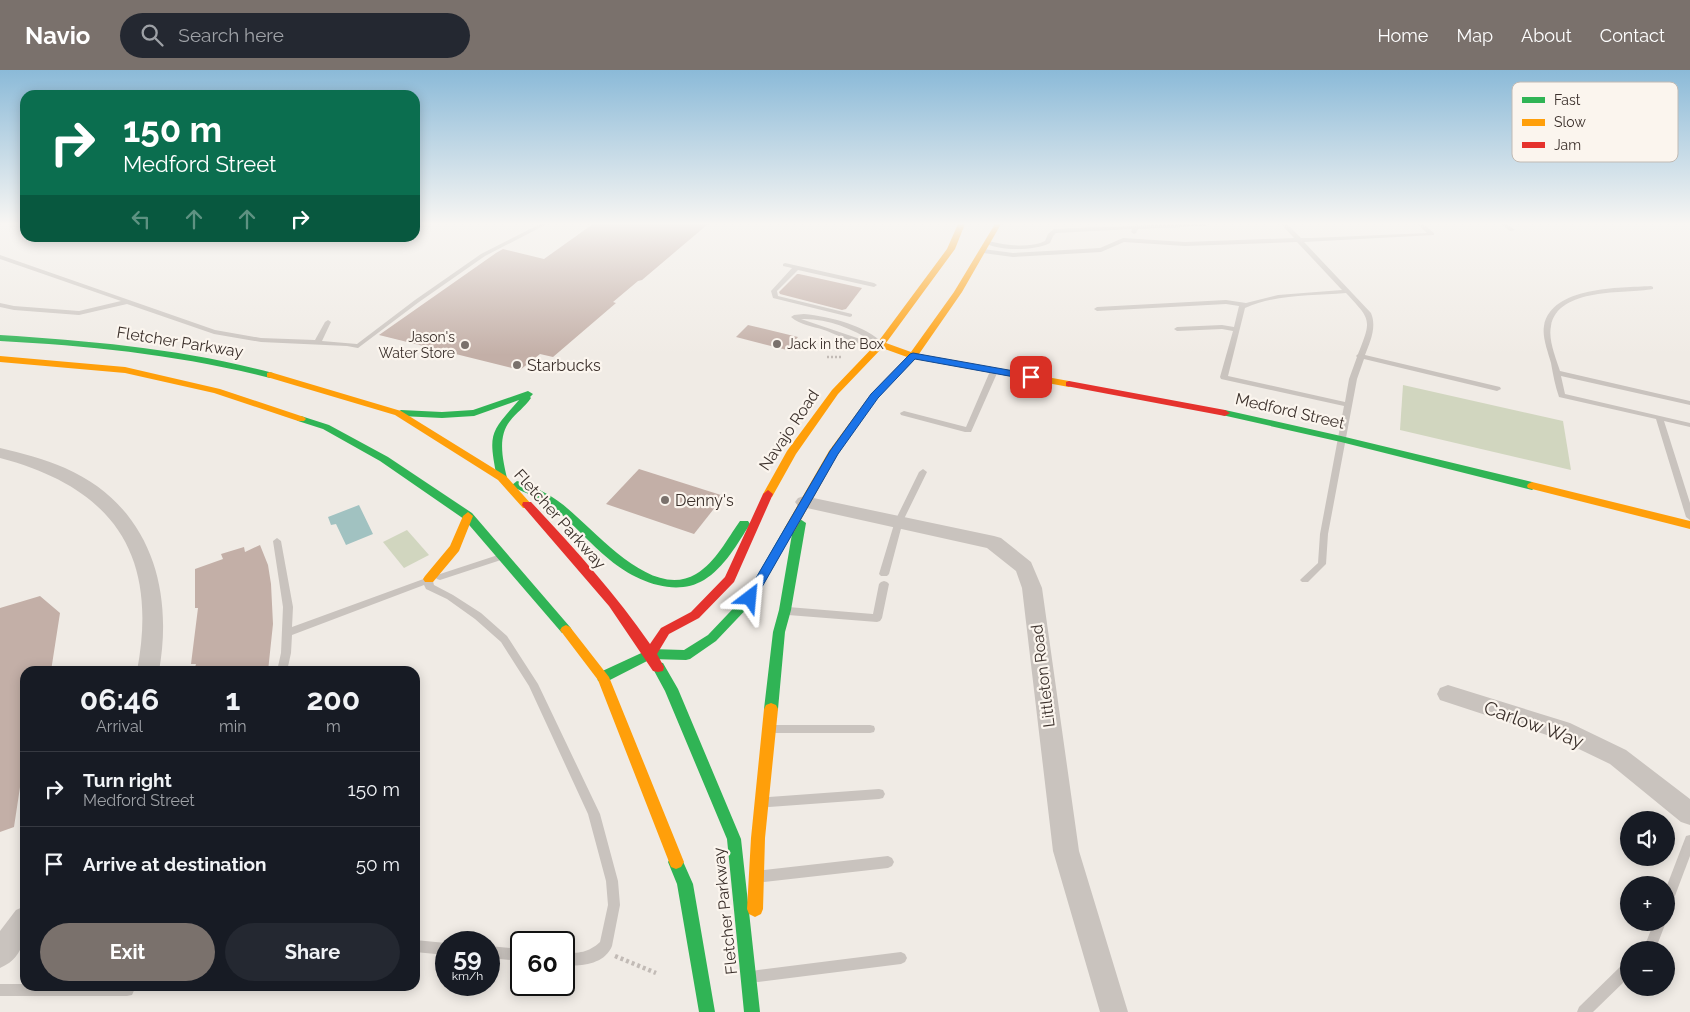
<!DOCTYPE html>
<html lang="en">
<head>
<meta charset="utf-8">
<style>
  :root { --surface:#171b24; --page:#242831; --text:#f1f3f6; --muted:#9ea1a6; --line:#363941; --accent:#7a716c }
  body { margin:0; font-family:Raleway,sans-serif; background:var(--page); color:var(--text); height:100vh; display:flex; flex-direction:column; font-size:19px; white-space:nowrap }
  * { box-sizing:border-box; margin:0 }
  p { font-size:16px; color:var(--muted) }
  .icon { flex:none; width:28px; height:28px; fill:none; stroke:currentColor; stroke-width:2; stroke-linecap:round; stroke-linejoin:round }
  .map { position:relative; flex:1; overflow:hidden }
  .details { position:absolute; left:20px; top:596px; width:400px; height:325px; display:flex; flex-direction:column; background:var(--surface); border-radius:15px; box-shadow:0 2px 12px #0003 }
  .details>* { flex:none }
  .top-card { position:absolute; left:20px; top:20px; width:400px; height:152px; border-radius:15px; box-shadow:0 2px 12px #0003; background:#0b6e4f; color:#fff; overflow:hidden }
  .buttons { position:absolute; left:1620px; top:741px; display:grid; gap:10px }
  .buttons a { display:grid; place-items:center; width:55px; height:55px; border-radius:50%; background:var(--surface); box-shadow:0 2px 12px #0003; font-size:25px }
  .speed { position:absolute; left:435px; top:861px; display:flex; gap:10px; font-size:25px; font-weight:700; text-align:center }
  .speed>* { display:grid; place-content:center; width:65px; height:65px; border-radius:50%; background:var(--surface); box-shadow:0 2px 12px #0003; line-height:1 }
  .speed small { font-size:12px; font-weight:400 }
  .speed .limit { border:2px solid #111; border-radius:8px; background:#fff; color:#111 }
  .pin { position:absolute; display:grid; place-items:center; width:42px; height:42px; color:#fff; margin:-21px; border-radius:10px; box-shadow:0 2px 8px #0006 }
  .me { position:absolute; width:55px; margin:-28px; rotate:29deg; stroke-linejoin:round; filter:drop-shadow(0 0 4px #0008) }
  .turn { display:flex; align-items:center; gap:18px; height:105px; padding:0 20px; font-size:22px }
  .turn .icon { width:65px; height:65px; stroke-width:2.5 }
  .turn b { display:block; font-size:35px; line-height:42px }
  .lanes { display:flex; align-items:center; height:48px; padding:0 20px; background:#0003; justify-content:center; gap:25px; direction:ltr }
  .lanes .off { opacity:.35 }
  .eta { display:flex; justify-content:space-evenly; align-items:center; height:85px; text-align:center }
  .eta b { font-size:30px; font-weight:700; line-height:35px }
  .action { display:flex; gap:10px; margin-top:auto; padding:10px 20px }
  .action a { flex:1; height:58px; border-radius:30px; background:var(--accent); color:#fff; font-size:20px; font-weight:700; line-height:58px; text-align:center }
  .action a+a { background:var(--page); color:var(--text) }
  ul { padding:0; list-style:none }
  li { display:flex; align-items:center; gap:15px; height:75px; padding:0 20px; border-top:1px solid var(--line) }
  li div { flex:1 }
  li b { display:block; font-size:19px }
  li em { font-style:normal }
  header { display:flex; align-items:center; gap:30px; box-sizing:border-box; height:70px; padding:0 25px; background:var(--accent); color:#fff }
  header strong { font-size:24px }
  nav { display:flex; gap:28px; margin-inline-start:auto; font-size:18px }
  .search { width:350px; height:45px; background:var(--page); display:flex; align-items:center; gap:12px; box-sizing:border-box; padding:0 18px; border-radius:28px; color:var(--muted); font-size:19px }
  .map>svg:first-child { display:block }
  .green { fill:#d1d6bf }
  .water { fill:#a1c2c1 }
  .building { fill:#c3afa7 }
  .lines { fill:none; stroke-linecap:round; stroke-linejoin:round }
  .path-far1 { stroke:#c2bbb6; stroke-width:2.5; stroke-dasharray:2 2; stroke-linecap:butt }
  .path { stroke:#c2bbb6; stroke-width:4.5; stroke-dasharray:3 3; stroke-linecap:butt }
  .lane { fill:#c9c3be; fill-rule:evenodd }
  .street { fill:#c9c3be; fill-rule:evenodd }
  .fast { fill:#30b455; fill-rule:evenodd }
  .slow { fill:#ff9f0a; fill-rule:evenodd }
  .jam { fill:#e5322d; fill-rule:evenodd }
  .route { fill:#1a73e8; stroke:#114b97 }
  .poi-dot { fill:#7a716c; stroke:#fbf5ee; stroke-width:2 }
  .labels { text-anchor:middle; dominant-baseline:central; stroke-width:4.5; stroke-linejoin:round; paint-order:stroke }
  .far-poi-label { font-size:14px; fill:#3b302b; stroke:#fbf5ee; text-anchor:end }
  .street-label { font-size:16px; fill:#3b302b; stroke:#fbf5ee }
  .poi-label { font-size:16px; fill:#3b302b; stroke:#fbf5ee; text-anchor:start }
  .near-street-label { font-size:19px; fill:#3b302b; stroke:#fbf5ee }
  .key { fill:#fbf5ee; stroke:#c1bab4; stroke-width:1 }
  .key-label { font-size:14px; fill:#3b302b }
</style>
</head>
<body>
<header>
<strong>Navio</strong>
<div class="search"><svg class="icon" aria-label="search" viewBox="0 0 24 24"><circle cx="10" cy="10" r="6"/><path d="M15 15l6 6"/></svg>Search here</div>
<nav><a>Home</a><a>Map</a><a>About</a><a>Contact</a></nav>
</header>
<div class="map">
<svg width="1690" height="942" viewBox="0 0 1690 942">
  <rect width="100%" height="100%" fill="#f0ebe5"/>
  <!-- green -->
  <g class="green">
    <polygon points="1403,315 1563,351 1571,400 1400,360"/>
    <polygon points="407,460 429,485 404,498 383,472"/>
  </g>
  <!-- water -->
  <polygon class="water" points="359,435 373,464 346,475 336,454 331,455 328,447"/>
  <!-- building -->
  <g class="building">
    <polygon points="593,154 708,154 642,210 638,211 613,232 616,233 553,287 540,284 520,300 379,265 496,183 503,179 544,189"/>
    <polygon points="797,204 799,204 862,218 846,239 842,240 780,224 779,222"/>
    <polygon points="748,255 798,267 787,280 736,267"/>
    <polygon points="639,399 724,426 694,464 606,434"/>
    <polygon points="260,475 268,495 271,514 273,554 268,601 194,601 196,594 191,594 198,538 195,538 195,499 223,489 221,484 244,477 245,482"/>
    <polygon points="40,526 60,543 51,601 25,601 25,684 14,757 0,762 0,538"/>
  </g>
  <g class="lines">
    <!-- path-far1 -->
    <polyline class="path-far1" points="827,287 843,287"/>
    <!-- path -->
    <polyline class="path" points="615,886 656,903"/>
    <!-- lane -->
    <g class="lane">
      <polygon points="540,154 547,154 485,186 419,232 358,278 347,276 261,272 214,264 127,234 79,245 14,240 0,237 0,233 14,236 79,241 121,231 0,189 0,185 215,260 261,268 315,270 325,252 328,250 331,252 322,271 357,274 415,230 481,184"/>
      <path d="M1175,154H1208L1205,156L1138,159L1136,163L1134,164L1131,162L1132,159L1056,163L1053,166L1050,173C1034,181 1000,181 985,173L988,171C1006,175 1028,179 1045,171L1048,164L1054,159Z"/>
      <path d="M1281,154H1287L1301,168H1311L1427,163L1417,154H1423L1434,163V165L1304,172L1371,243C1377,257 1370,272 1365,285L1500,317L1501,319L1497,321L1364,289L1357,309L1328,464L1326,494L1308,512H1302L1300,510L1302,508L1318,493L1320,464L1344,336L1221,309L1220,307L1233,261L1222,259L1177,261L1174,259L1177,257L1222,255L1234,257L1239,236L1226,234L1097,241L1094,239L1097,237L1226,230L1246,233L1278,225L1342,220L1297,172L1185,176L1124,172L1101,182L1013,187L983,183L980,181L983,179L1013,183L1100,178L1123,168L1185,172L1294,168ZM1346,223C1371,250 1372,249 1358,284L1356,286L1357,287L1349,309L1345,332L1228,306L1245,238C1276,224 1312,226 1346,223Z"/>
      <polygon points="1501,154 1507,154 1515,160 1510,161"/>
      <polygon points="785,193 874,213 877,215 874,217 798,200 777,221 778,226 852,244 852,246 850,247 773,228 771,221 792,198 783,196 783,194"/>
      <path d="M1651,216L1653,217V219C1625,224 1558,217 1551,256C1548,270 1556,288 1560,301L1690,331V335L1561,306L1565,324L1690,353V357L1664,351L1690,433V450L1686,447L1656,349L1559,327C1555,316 1553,304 1551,293C1548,282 1542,267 1544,256C1551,216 1620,218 1651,216Z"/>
      <path d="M804,244C831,247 865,255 884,274C871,282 838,265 824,260C812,256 800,255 791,247L794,245ZM801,249C826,248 852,258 873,272L860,269Z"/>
      <polygon points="991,299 997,299 998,301 971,362 965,362 901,345 900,343 904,341 966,357"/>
      <polygon points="923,399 927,402 903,451 889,504 887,506 881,506 879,504 895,451 919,402"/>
      <path d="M277,468L281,471L293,537L292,557L429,507L432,508L434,515L453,525L481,543L507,566L538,614L600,744L618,811L620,835L612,876C605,894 581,897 564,895V883C579,883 588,883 600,872L608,835L606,811L588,744L529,616L501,572L475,549L447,529L426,519L424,515L292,565L291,583L287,601H277L281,583L283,537L273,471Z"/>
      <polygon points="501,484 504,485 505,487 504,489 440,510 437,509 435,507 437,505"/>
      <polygon points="884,511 887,512 889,514 882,548 880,551 877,552 788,545 785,544 783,541 785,538 788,537 873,544 879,514 881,512"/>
      <polygon points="776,655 870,655 874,656 875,659 874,662 870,663 776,663 772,662 771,659 772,656"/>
      <polygon points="879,719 883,720 885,724 883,728 879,729 769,737 765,736 763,732 765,728 769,727"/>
      <polygon points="1690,765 1690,786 1670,839 1666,841 1666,818 1686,766"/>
      <polygon points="888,786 892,788 894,792 892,796 888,798 764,812 760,810 758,806 760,802 764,800"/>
      <polygon points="1654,852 1666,852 1656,878 1655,880 1640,880 1642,876 1647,870"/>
      <polygon points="415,870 446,873 446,885 415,882"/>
      <polygon points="489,876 521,879 521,891 489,888"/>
      <polygon points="901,882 905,884 907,888 905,892 901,894 758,912 753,911 752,906 753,901 758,900"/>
      <polygon points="1629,892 1629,907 1593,942 1577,942 1579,937 1624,893"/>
      <polygon points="0,914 25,914 25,916 136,916 132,925 127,926 0,926"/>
    </g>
    <!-- street -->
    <g class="street">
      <polygon points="231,168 250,168 244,172 233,171"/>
      <path d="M0,378C22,383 44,389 65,398C149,435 174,517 159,601H137C159,485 114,418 0,388Z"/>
      <polygon points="804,426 994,466 1001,468 1031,492 1042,518 1079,781 1128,942 1100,942 1053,781 1022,518 1016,501 987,478 798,436 795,432 798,428"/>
      <polygon points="1448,615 1570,653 1626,680 1690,729 1690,755 1681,752 1610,694 1556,668 1440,630 1437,624 1440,618"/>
      <path d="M25,836C25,861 28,886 0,898V861L16,840Z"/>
    </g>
    <!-- fast -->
    <g class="fast">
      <path d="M0,265C93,271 183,279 273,303L275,305L270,308C180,285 92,276 0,271Z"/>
      <path d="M528,321L533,324L530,327L531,328C525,337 516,343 510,351C497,367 503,390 507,408L502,411L497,408C488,363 490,363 519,330L474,346L442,348L401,346L396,343L401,340L442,342L473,340Z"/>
      <polygon points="1225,340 1341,366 1532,412 1537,416 1532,420 1341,372 1222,345 1220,343"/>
      <polygon points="301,346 329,355 388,387 472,443 570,557 572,560 570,563 562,563 464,449 380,391 323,359 298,351 296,349"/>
      <path d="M517,411C531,415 547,423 558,431C591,454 649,532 696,504C716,492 727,469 740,451H748L750,454C738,473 724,498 704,510C674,528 634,510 610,490C589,473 572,452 551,436C539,428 526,423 513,417L512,415Z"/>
      <polygon points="800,449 806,453 791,540 785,562 778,639 776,643 771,645 766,643 764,639 773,562 779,540 792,464 754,531 716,571 690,589 686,590 651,589 608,611 603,612 598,611 597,607 598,603 650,579 684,580 708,565 746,525 786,456 794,456 796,450"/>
      <polygon points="658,592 663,593 678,619 741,769 760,942 744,942 727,769 665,621 652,597 653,593"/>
      <polygon points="676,785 681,787 693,814 715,942 699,942 677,814 668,792 671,787"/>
    </g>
    <!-- slow -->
    <g class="slow">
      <polygon points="958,154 965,154 955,179 886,273 911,282 954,222 995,154 1001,154 962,222 919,284 1069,311 1074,314 1069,317 915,289 877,328 838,384 794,462 786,462 784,459 829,381 871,324 907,287 882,278 838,324 796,384 772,427 764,427 763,424 787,381 832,320 878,272 947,179"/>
      <polygon points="0,286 125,297 220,319 304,347 306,349 304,351 298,351 214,323 125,303 0,292"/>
      <polygon points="270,302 401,341 506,406 532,435 531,438 523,438 498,410 395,345 267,307 267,303"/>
      <polygon points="1532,412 1690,451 1690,459 1528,418 1527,416 1528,414"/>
      <polygon points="468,442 473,446 459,481 433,512 425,512 423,509 425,506 450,476 463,446"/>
      <polygon points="566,555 570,557 609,607 684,792 681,797 676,799 671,797 598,610 560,560 562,557"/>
      <polygon points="771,633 776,635 778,639 765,768 763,839 761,844 755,847 749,844 747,839 751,768 764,639 766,635"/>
    </g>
    <!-- jam -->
    <g class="jam">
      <polygon points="1069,311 1225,340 1230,343 1225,346 1066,316 1066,312"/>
      <path d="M768,420L773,424L734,512L699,548L669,564L657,584L664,597L663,601L658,602L653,601L609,536L522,435L523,432H531C573,477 615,523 650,574L661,558L691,542L725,507L763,424Z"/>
    </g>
  </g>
  <!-- sky -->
  <linearGradient id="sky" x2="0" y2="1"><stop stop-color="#8bbad8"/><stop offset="0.54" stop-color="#f8f6f3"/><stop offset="1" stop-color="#f8f6f3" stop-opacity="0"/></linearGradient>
  <rect width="1690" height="285" fill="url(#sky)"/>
  <!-- route -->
  <polygon class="route" points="913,283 1031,304 1035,307 1031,310 915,289 878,328 838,384 754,531 746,531 744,528 746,525 830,381 871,324 910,284"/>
  <!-- markers -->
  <g class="poi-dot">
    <circle cx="777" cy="274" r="5"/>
    <circle cx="465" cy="275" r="5"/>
    <circle cx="517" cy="295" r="5"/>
    <circle cx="665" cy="430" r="5"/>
  </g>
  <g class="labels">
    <!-- far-poi labels -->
    <g class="far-poi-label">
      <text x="455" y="267">Jason's<tspan x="455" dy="16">Water Store</tspan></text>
      <text x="787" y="274" text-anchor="start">Jack in the Box</text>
    </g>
    <!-- street labels -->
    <g class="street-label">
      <text transform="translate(180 272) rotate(9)">Fletcher Parkway</text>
      <text transform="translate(1290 341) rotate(13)">Medford Street</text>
      <text transform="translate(789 360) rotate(-56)">Navajo Road</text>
      <text transform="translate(560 449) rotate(48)">Fletcher Parkway</text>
      <text transform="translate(1043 606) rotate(-97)">Littleton Road</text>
      <text transform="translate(725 841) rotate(-96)">Fletcher Parkway</text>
    </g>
    <!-- poi labels -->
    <g class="poi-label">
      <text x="527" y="295">Starbucks</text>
      <text x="675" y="430">Denny's</text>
    </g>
    <!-- near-street labels -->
    <g class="near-street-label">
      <text transform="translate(1534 654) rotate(20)">Carlow Way</text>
    </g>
  </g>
  <!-- legend -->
  <rect x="1512" y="12" width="166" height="80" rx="8" class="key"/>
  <rect x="1522" y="27" width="23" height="6" fill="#30b455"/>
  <rect x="1522" y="49" width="23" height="7" fill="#ff9f0a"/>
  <rect x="1522" y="72" width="23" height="6" fill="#e5322d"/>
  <g class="key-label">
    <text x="1554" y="35">Fast</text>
    <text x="1554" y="57">Slow</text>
    <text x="1554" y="80">Jam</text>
  </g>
</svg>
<div class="buttons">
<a><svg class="icon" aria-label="sound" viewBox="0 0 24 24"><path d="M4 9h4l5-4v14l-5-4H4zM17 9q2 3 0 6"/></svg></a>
<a>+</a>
<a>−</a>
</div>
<div class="speed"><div>59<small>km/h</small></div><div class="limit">60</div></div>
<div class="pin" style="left:1031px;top:307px;background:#d93025"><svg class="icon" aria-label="arrive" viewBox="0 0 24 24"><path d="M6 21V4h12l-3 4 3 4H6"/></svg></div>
<svg class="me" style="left:750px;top:528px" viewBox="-20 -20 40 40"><path d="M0-17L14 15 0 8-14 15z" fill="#1a73e8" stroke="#fff" stroke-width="4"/></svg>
<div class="top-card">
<div class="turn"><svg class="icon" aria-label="right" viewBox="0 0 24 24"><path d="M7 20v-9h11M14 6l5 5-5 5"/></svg><div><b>150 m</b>Medford Street</div></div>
<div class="lanes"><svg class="icon off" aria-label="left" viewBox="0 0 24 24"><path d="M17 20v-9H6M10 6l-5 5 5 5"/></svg><svg class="icon off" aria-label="ahead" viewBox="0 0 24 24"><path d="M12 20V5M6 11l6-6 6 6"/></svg><svg class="icon off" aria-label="ahead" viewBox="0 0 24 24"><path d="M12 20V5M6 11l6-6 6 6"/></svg><svg class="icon" aria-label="right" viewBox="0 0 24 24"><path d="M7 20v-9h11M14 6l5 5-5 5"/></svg></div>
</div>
<section class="details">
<div class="eta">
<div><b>06:46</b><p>Arrival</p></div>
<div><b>1</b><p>min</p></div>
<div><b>200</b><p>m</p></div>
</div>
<ul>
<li><svg class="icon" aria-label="right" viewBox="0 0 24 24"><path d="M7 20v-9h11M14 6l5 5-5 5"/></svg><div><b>Turn right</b><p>Medford Street</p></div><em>150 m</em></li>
<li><svg class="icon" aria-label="arrive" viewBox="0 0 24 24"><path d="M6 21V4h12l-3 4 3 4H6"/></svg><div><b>Arrive at destination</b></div><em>50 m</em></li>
</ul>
<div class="action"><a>Exit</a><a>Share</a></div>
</section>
</div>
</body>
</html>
